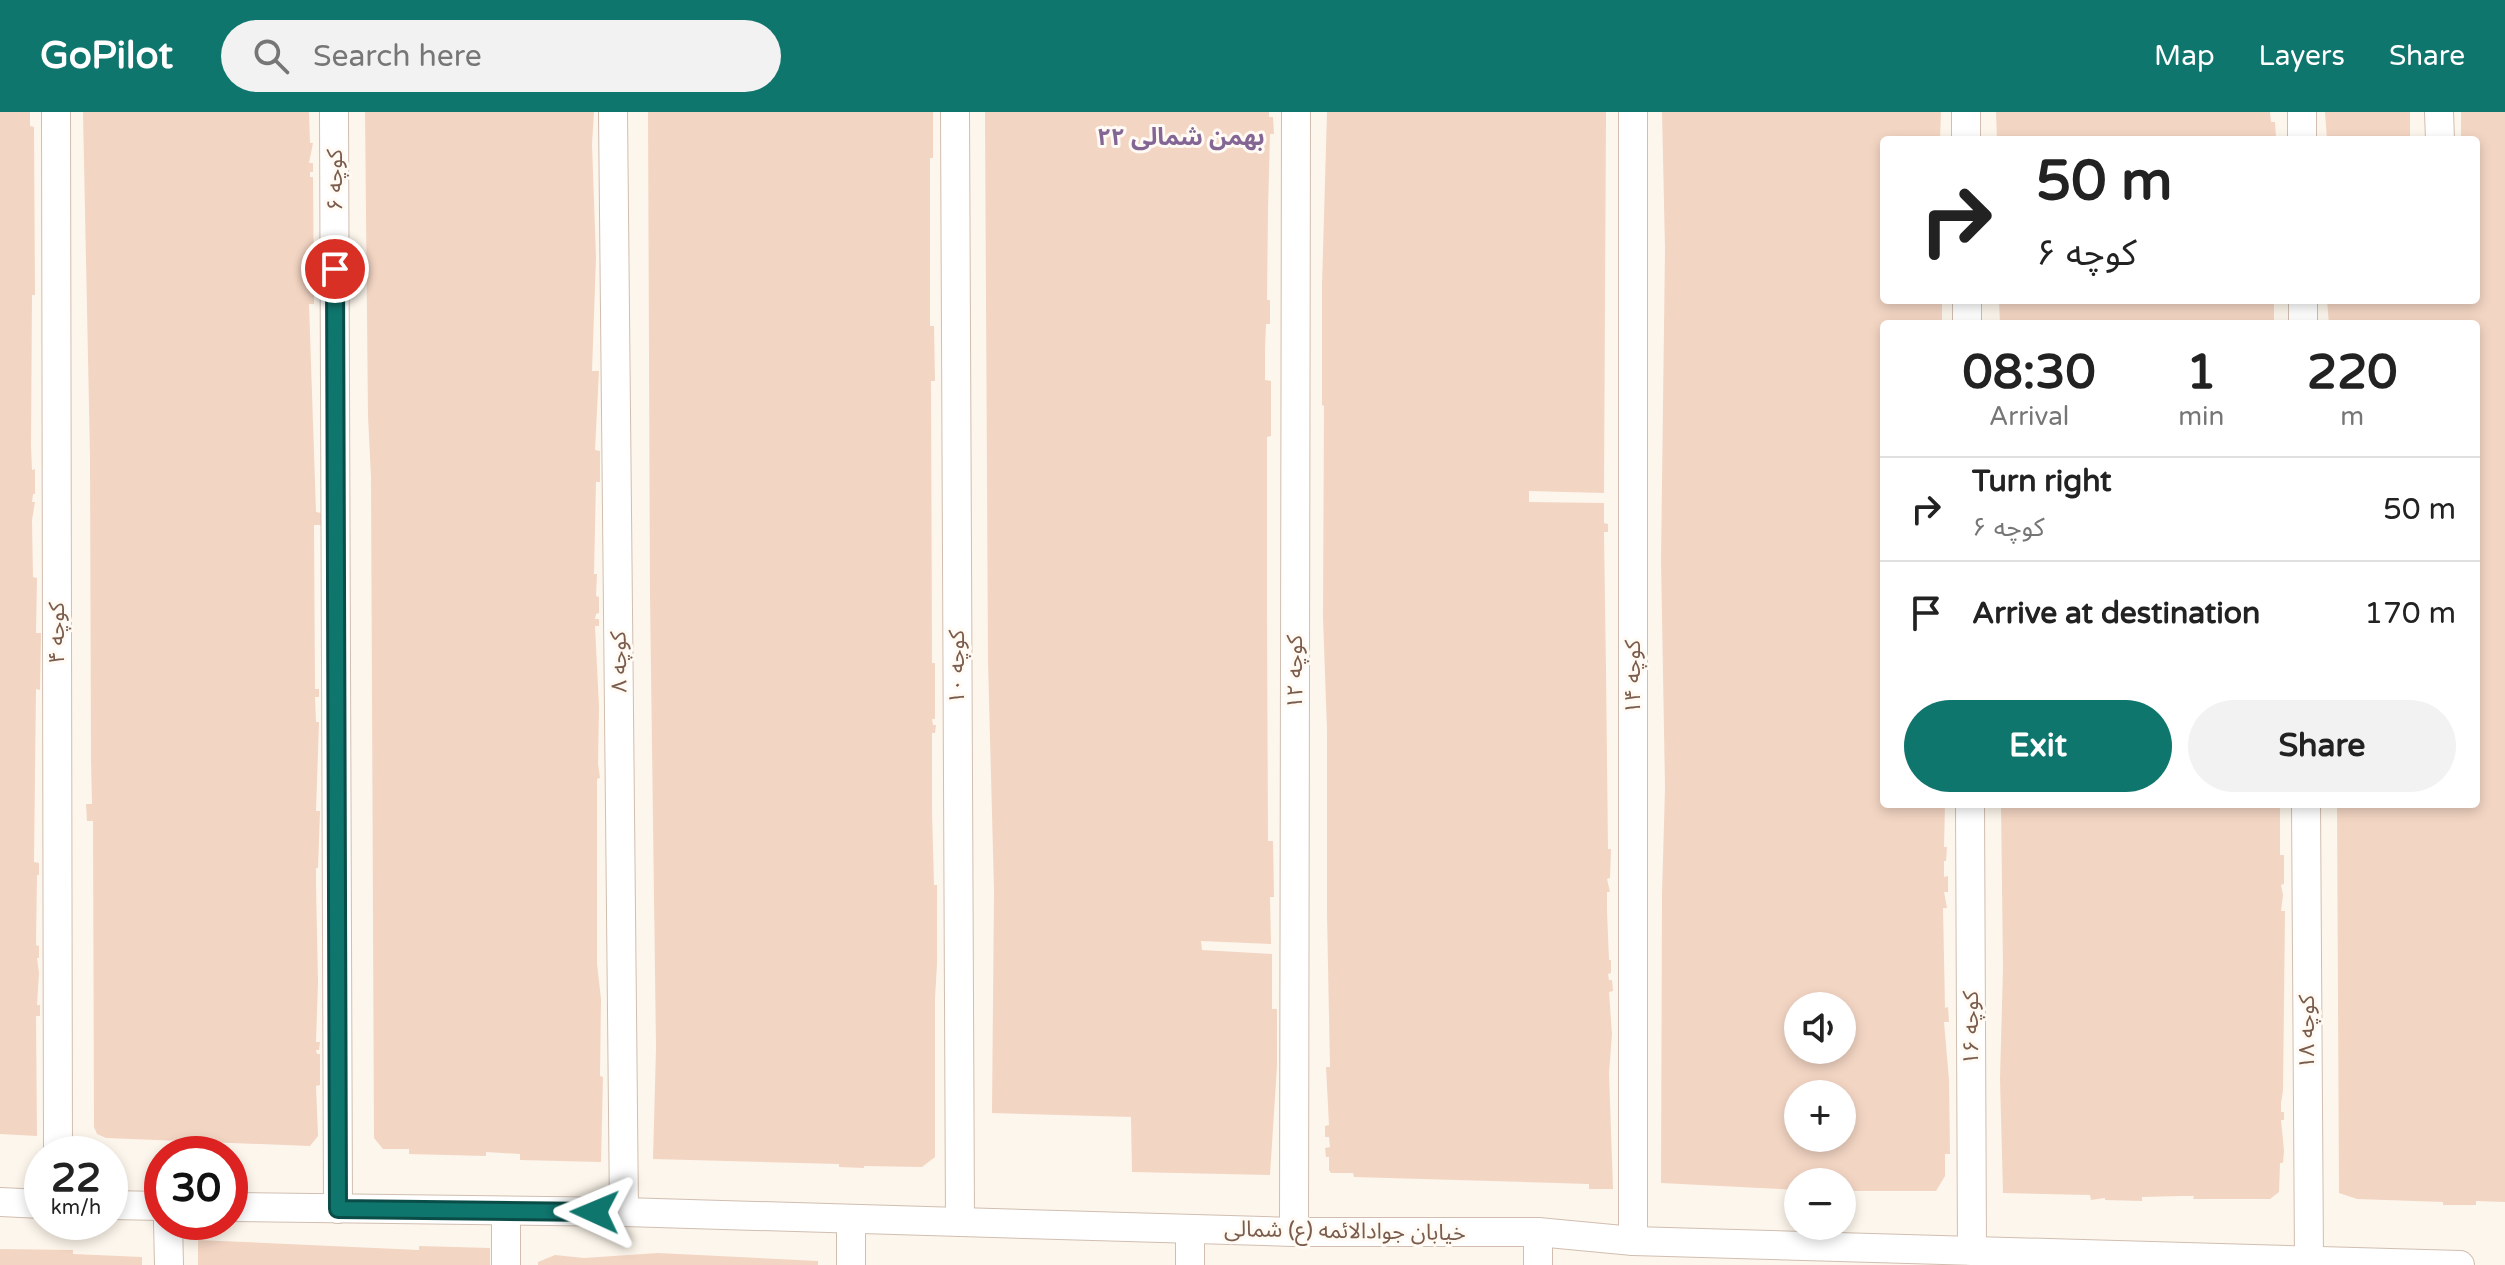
<!DOCTYPE html>
<html lang="en">
<head>
<meta charset="utf-8">
<style>
  :root { --surface:#fff; --page:#f2f2f2; --text:#222; --muted:#767676; --line:#e0e0e0; --accent:#0f766e }
  body { margin:0; font-family:"Varela Round","Noto Sans Arabic",sans-serif; background:var(--page); color:var(--text); height:100vh; display:flex; flex-direction:column; font-size:30px; white-space:nowrap }
  * { box-sizing:border-box; margin:0 }
  p { font-size:26px; color:var(--muted) }
  .icon { flex:none; width:44px; height:44px; fill:none; stroke:currentColor; stroke-width:2; stroke-linecap:round; stroke-linejoin:round }
  .map { position:relative; flex:1; overflow:hidden }
  .panel { position:absolute; left:1880px; top:208px; width:600px; height:488px; display:flex; flex-direction:column; background:var(--surface); border-radius:8px; box-shadow:0 4px 12px #0003 }
  .panel>* { flex:none }
  .hud { position:absolute; left:1880px; top:24px; width:600px; height:168px; border-radius:8px; box-shadow:0 4px 12px #0003; background:#fff; color:var(--text); overflow:hidden }
  .controls { position:absolute; left:1784px; top:880px; display:grid; gap:16px }
  .controls a { display:grid; place-items:center; width:72px; height:72px; border-radius:50%; background:var(--surface); box-shadow:0 4px 12px #0003; font-size:40px }
  .speed { position:absolute; left:24px; top:1024px; display:flex; gap:16px; font-size:40px; font-weight:700; text-align:center }
  .speed>* { display:grid; place-content:center; width:104px; height:104px; border-radius:50%; background:var(--surface); box-shadow:0 4px 12px #0003; line-height:1 }
  .speed small { font-size:20px; font-weight:400 }
  .speed .limit { border:12px solid #d22; background:#fff; color:#111 }
  .pin { position:absolute; display:grid; place-items:center; width:68px; height:68px; color:#fff; margin:-34px; border:4px solid #fff; border-radius:50%; box-shadow:0 2px 8px #0007 }
  .me { position:absolute; width:88px; margin:-44px; rotate:271deg; stroke-linejoin:round; filter:drop-shadow(0 0 6px #0008) }
  .turn { display:flex; align-items:center; gap:28px; height:168px; padding:0 24px; font-size:36px }
  .turn .icon { width:104px; height:104px; stroke-width:2.5 }
  .turn b { display:block; font-size:56px; line-height:68px }
  .eta { display:flex; justify-content:space-evenly; align-items:center; height:136px; text-align:center }
  .eta b { font-size:48px; font-weight:700; line-height:56px }
  .primary-button { display:flex; gap:16px; margin-top:auto; padding:16px 24px }
  .primary-button a { flex:1; height:92px; border-radius:48px; background:var(--accent); color:#fff; font-size:32px; font-weight:700; line-height:92px; text-align:center }
  .primary-button a+a { background:var(--page); color:var(--text) }
  ul { padding:0; list-style:none }
  li { display:flex; align-items:center; gap:24px; height:104px; padding:0 24px; border-top:2px solid var(--line) }
  li div { flex:1 }
  li b { display:block; font-size:30px }
  li em { font-style:normal }
  header { display:flex; align-items:center; gap:48px; box-sizing:border-box; height:112px; padding:0 40px; background:var(--accent); color:#fff }
  header strong { font-size:38px }
  nav { display:flex; gap:44px; margin-inline-start:auto; font-size:28px }
  .search { width:560px; height:72px; background:var(--page); display:flex; align-items:center; gap:20px; box-sizing:border-box; padding:0 28px; border-radius:44px; color:var(--muted); font-size:30px }
  .map>svg:first-child { display:block }
  .building { fill:#f3d5c3; fill-rule:evenodd }
  .lines { fill:none; stroke-linecap:round; stroke-linejoin:round }
  .minor-casing { stroke:#d1beb0; stroke-width:30 }
  .minor { stroke:#fff; stroke-width:28 }
  .route-casing { stroke:#0a4d48; stroke-width:20 }
  .route { stroke:#0f766e; stroke-width:14 }
  .labels { text-anchor:middle; dominant-baseline:central; stroke-width:6; stroke-linejoin:round; paint-order:stroke }
  .street-label { font-size:22px; fill:#7a5c4d; stroke:#fffaf3 }
  .neighbourhood-label { font-size:24px; font-weight:bold; fill:#846695; stroke:#fffaf3 }
</style>
</head>
<body>
<header>
<strong>GoPilot</strong>
<div class="search"><svg class="icon" aria-label="search" viewBox="0 0 24 24"><circle cx="10" cy="10" r="6"/><path d="M15 15l6 6"/></svg>Search here</div>
<nav><a>Map</a><a>Layers</a><a>Share</a></nav>
</header>
<div class="map">
<svg width="2505" height="1153" viewBox="0 0 2505 1153">
  <rect width="100%" height="100%" fill="#fdf6ec"/>
  <!-- building -->
  <g class="building">
    <polygon points="0,0 30,0 30,14 34,15 35,183 32,183 31,333 32,358 35,357 35,382 33,382 32,390 35,390 32,408 33,465 37,466 36,521 41,521 40,578 36,577 34,750 39,751 39,763 37,763 36,833 39,834 39,846 37,846 39,861 37,893 40,893 40,904 36,904 37,1024 0,1022"/>
    <polygon points="83,0 309,0 310,31 313,31 309,51 313,51 313,60 310,60 310,65 313,65 314,192 309,192 316,400 321,401 321,413 314,413 315,577 319,577 319,585 315,585 316,610 319,610 316,699 320,699 318,756 316,756 316,773 318,870 316,930 320,930 319,938 316,938 317,942 320,942 320,973 316,974 318,1024 310,1034 106,1026 97,1022 94,1015 93,709 87,709 86,692 92,692 91,648 90,344"/>
    <polygon points="365,0 594,0 592,32 596,146 592,259 599,259 595,338 600,339 600,370 596,370 594,462 597,462 596,484 599,485 599,501 596,502 595,507 599,507 599,514 595,514 599,595 598,652 600,666 597,667 597,852 601,887 600,964 603,965 601,1050 520,1048 520,1042 486,1040 486,1044 409,1042 409,1037 383,1037 374,1026 371,365 368,304"/>
    <polygon points="648,0 933,0 933,46 930,46 930,214 934,214 935,269 931,269 932,551 935,551 935,607 932,607 933,613 936,613 935,621 932,621 932,700 934,773 937,773 937,852 935,886 935,1045 922,1055 864,1054 864,1056 839,1055 839,1052 653,1047 656,936 650,483"/>
    <polygon points="985,0 1269,0 1269,5 1273,5 1274,22 1270,22 1268,97 1267,188 1270,188 1270,212 1266,212 1265,236 1265,268 1271,269 1271,324 1267,325 1267,505 1268,729 1273,729 1274,785 1270,785 1271,832 1201,829 1202,838 1272,842 1272,897 1277,897 1277,954 1270,1063 1132,1060 1131,1005 992,1001 994,778 988,549"/>
    <polygon points="1327,0 1606,0 1604,381 1529,379 1529,390 1604,391 1604,411 1608,412 1608,420 1604,420 1606,560 1608,737 1611,737 1610,766 1607,767 1610,780 1607,780 1607,799 1609,848 1611,848 1611,861 1608,862 1609,868 1612,868 1613,879 1609,880 1612,922 1609,961 1613,1077 1589,1077 1589,1072 1354,1065 1353,1061 1331,1061 1329,1058 1329,1045 1326,1045 1325,1036 1330,1035 1329,1025 1325,1025 1325,1014 1329,1013 1326,955 1330,955 1327,803 1327,618 1323,505 1324,294 1322,293 1322,174"/>
    <path d="M1662,0H1941L1940,28H1884V188H1942V212H1884V692H1945L1944,735H1947L1946,749H1944V765L1948,764V780H1944L1947,796H1943L1945,896L1948,895L1949,910H1944L1949,968L1950,1042H1945V1064L1936,1079H1842V1070H1798V1078L1661,1071L1662,782L1665,676L1661,448L1665,137ZM1798,894H1842V938H1798ZM1798,982H1842V1026H1798Z"/>
    <polygon points="1996,0 2270,0 2271,10 2275,10 2276,25 2273,25 2273,28 1997,28"/>
    <polygon points="2325,0 2410,0 2410,28 2327,28"/>
    <polygon points="2461,0 2505,0 2505,1090 2476,1089 2476,1093 2443,1093 2443,1090 2357,1087 2339,1081 2337,692 2476,692 2476,212 2329,212 2327,188 2476,188 2476,28 2461,28"/>
    <polygon points="1999,188 2274,188 2274,212 2000,212"/>
    <polygon points="2001,692 2280,692 2280,743 2284,743 2284,772 2281,773 2283,783 2281,799 2285,799 2283,979 2281,991 2281,1000 2284,1000 2284,1008 2281,1008 2284,1039 2283,1051 2280,1051 2279,1080 2270,1087 2193,1087 2194,1084 2181,1084 2142,1085 2142,1089 2105,1088 2105,1086 2091,1088 2090,1083 2003,1081 2000,967 2003,856"/>
    <polygon points="198,1128 419,1138 419,1134 490,1136 490,1153 198,1153"/>
    <polygon points="0,1137 73,1138 73,1142 142,1145 142,1153 0,1153"/>
    <polygon points="658,1141 818,1149 818,1153 538,1153 538,1150 555,1143 584,1146"/>
  </g>
  <g class="lines">
    <defs>
      <g id="minor">
        <polyline points="56,0 58,1042"/>
        <polyline points="334,0 338,1097"/>
        <polyline points="613,0 624,1100"/>
        <polyline points="955,0 960,1110"/>
        <polyline points="1966,0 1966,28"/>
        <polyline points="2302,0 2302,28"/>
        <polyline points="2439,0 2440,28"/>
        <polyline points="1967,188 1967,212"/>
        <polyline points="2303,188 2303,212"/>
        <polyline points="1970,692 1972,1139"/>
        <polyline points="2306,692 2309,1148"/>
        <polyline points="0,1090 42,1092"/>
        <polyline points="110,1093 162,1094"/>
        <polyline points="230,1095 624,1100 1294,1120 1538,1120 1633,1129 2460,1153"/>
        <polyline points="506,1099 506,1153"/>
        <polyline points="851,1107 851,1153"/>
        <polyline points="168,1110 169,1153"/>
        <polyline points="1294,1120 1296,0"/>
        <polyline points="1538,1120 1538,1153"/>
        <polyline points="1633,1129 1633,0"/>
        <polyline points="1190,1153 1190,1117"/>
      </g>
    </defs>
    <!-- minor casing -->
    <use href="#minor" class="minor-casing"/>
    <!-- minor -->
    <use href="#minor" class="minor"/>
  </g>
  <g class="lines">
    <defs>
      <polyline id="route" points="335,157 338,1097 595,1100"/>
    </defs>
    <!-- route casing -->
    <use href="#route" class="route-casing"/>
    <!-- route -->
    <use href="#route" class="route"/>
  </g>
  <g class="labels">
    <!-- street labels -->
    <g class="street-label">
      <text transform="translate(335 68) rotate(-90)">کوچه ۶</text>
      <text transform="translate(57 521) rotate(-90)">کوچه ۴</text>
      <text transform="translate(619 550) rotate(-91)">کوچه ۸</text>
      <text transform="translate(957 555) rotate(-90)">کوچه ۱۰</text>
      <text transform="translate(1295 560) rotate(-90)">کوچه ۱۲</text>
      <text transform="translate(1633 565) rotate(-90)">کوچه ۱۴</text>
      <text transform="translate(1971 916) rotate(-90)">کوچه ۱۶</text>
      <text transform="translate(2307 920) rotate(-90)">کوچه ۱۸</text>
      <text transform="translate(1345 1119) rotate(1)">خیابان جوادالائمه (ع) شمالی</text>
    </g>
    <!-- neighbourhood labels -->
    <g class="neighbourhood-label">
      <text x="1181" y="25">۲۲ بهمن شمالی</text>
    </g>
  </g>
</svg>
<div class="controls">
<a><svg class="icon" aria-label="sound" viewBox="0 0 24 24"><path d="M4 9h4l5-4v14l-5-4H4zM17 9q2 3 0 6"/></svg></a>
<a>+</a>
<a>−</a>
</div>
<div class="speed"><div>22<small>km/h</small></div><div class="limit">30</div></div>
<div class="pin" style="left:335px;top:157px;background:#d93025"><svg class="icon" aria-label="arrive" viewBox="0 0 24 24"><path d="M6 21V4h12l-3 4 3 4H6"/></svg></div>
<svg class="me" style="left:595px;top:1100px" viewBox="-20 -20 40 40"><path d="M0-17L14 15 0 8-14 15z" fill="#0f766e" stroke="#fff" stroke-width="4"/></svg>
<div class="hud">
<div class="turn"><svg class="icon" aria-label="right" viewBox="0 0 24 24"><path d="M7 20v-9h11M14 6l5 5-5 5"/></svg><div><b>50 m</b>کوچه ۶</div></div>
</div>
<section class="panel">
<div class="eta">
<div><b>08:30</b><p>Arrival</p></div>
<div><b>1</b><p>min</p></div>
<div><b>220</b><p>m</p></div>
</div>
<ul>
<li><svg class="icon" aria-label="right" viewBox="0 0 24 24"><path d="M7 20v-9h11M14 6l5 5-5 5"/></svg><div><b>Turn right</b><p>کوچه ۶</p></div><em>50 m</em></li>
<li><svg class="icon" aria-label="arrive" viewBox="0 0 24 24"><path d="M6 21V4h12l-3 4 3 4H6"/></svg><div><b>Arrive at destination</b></div><em>170 m</em></li>
</ul>
<div class="primary-button"><a>Exit</a><a>Share</a></div>
</section>
</div>
</body>
</html>
